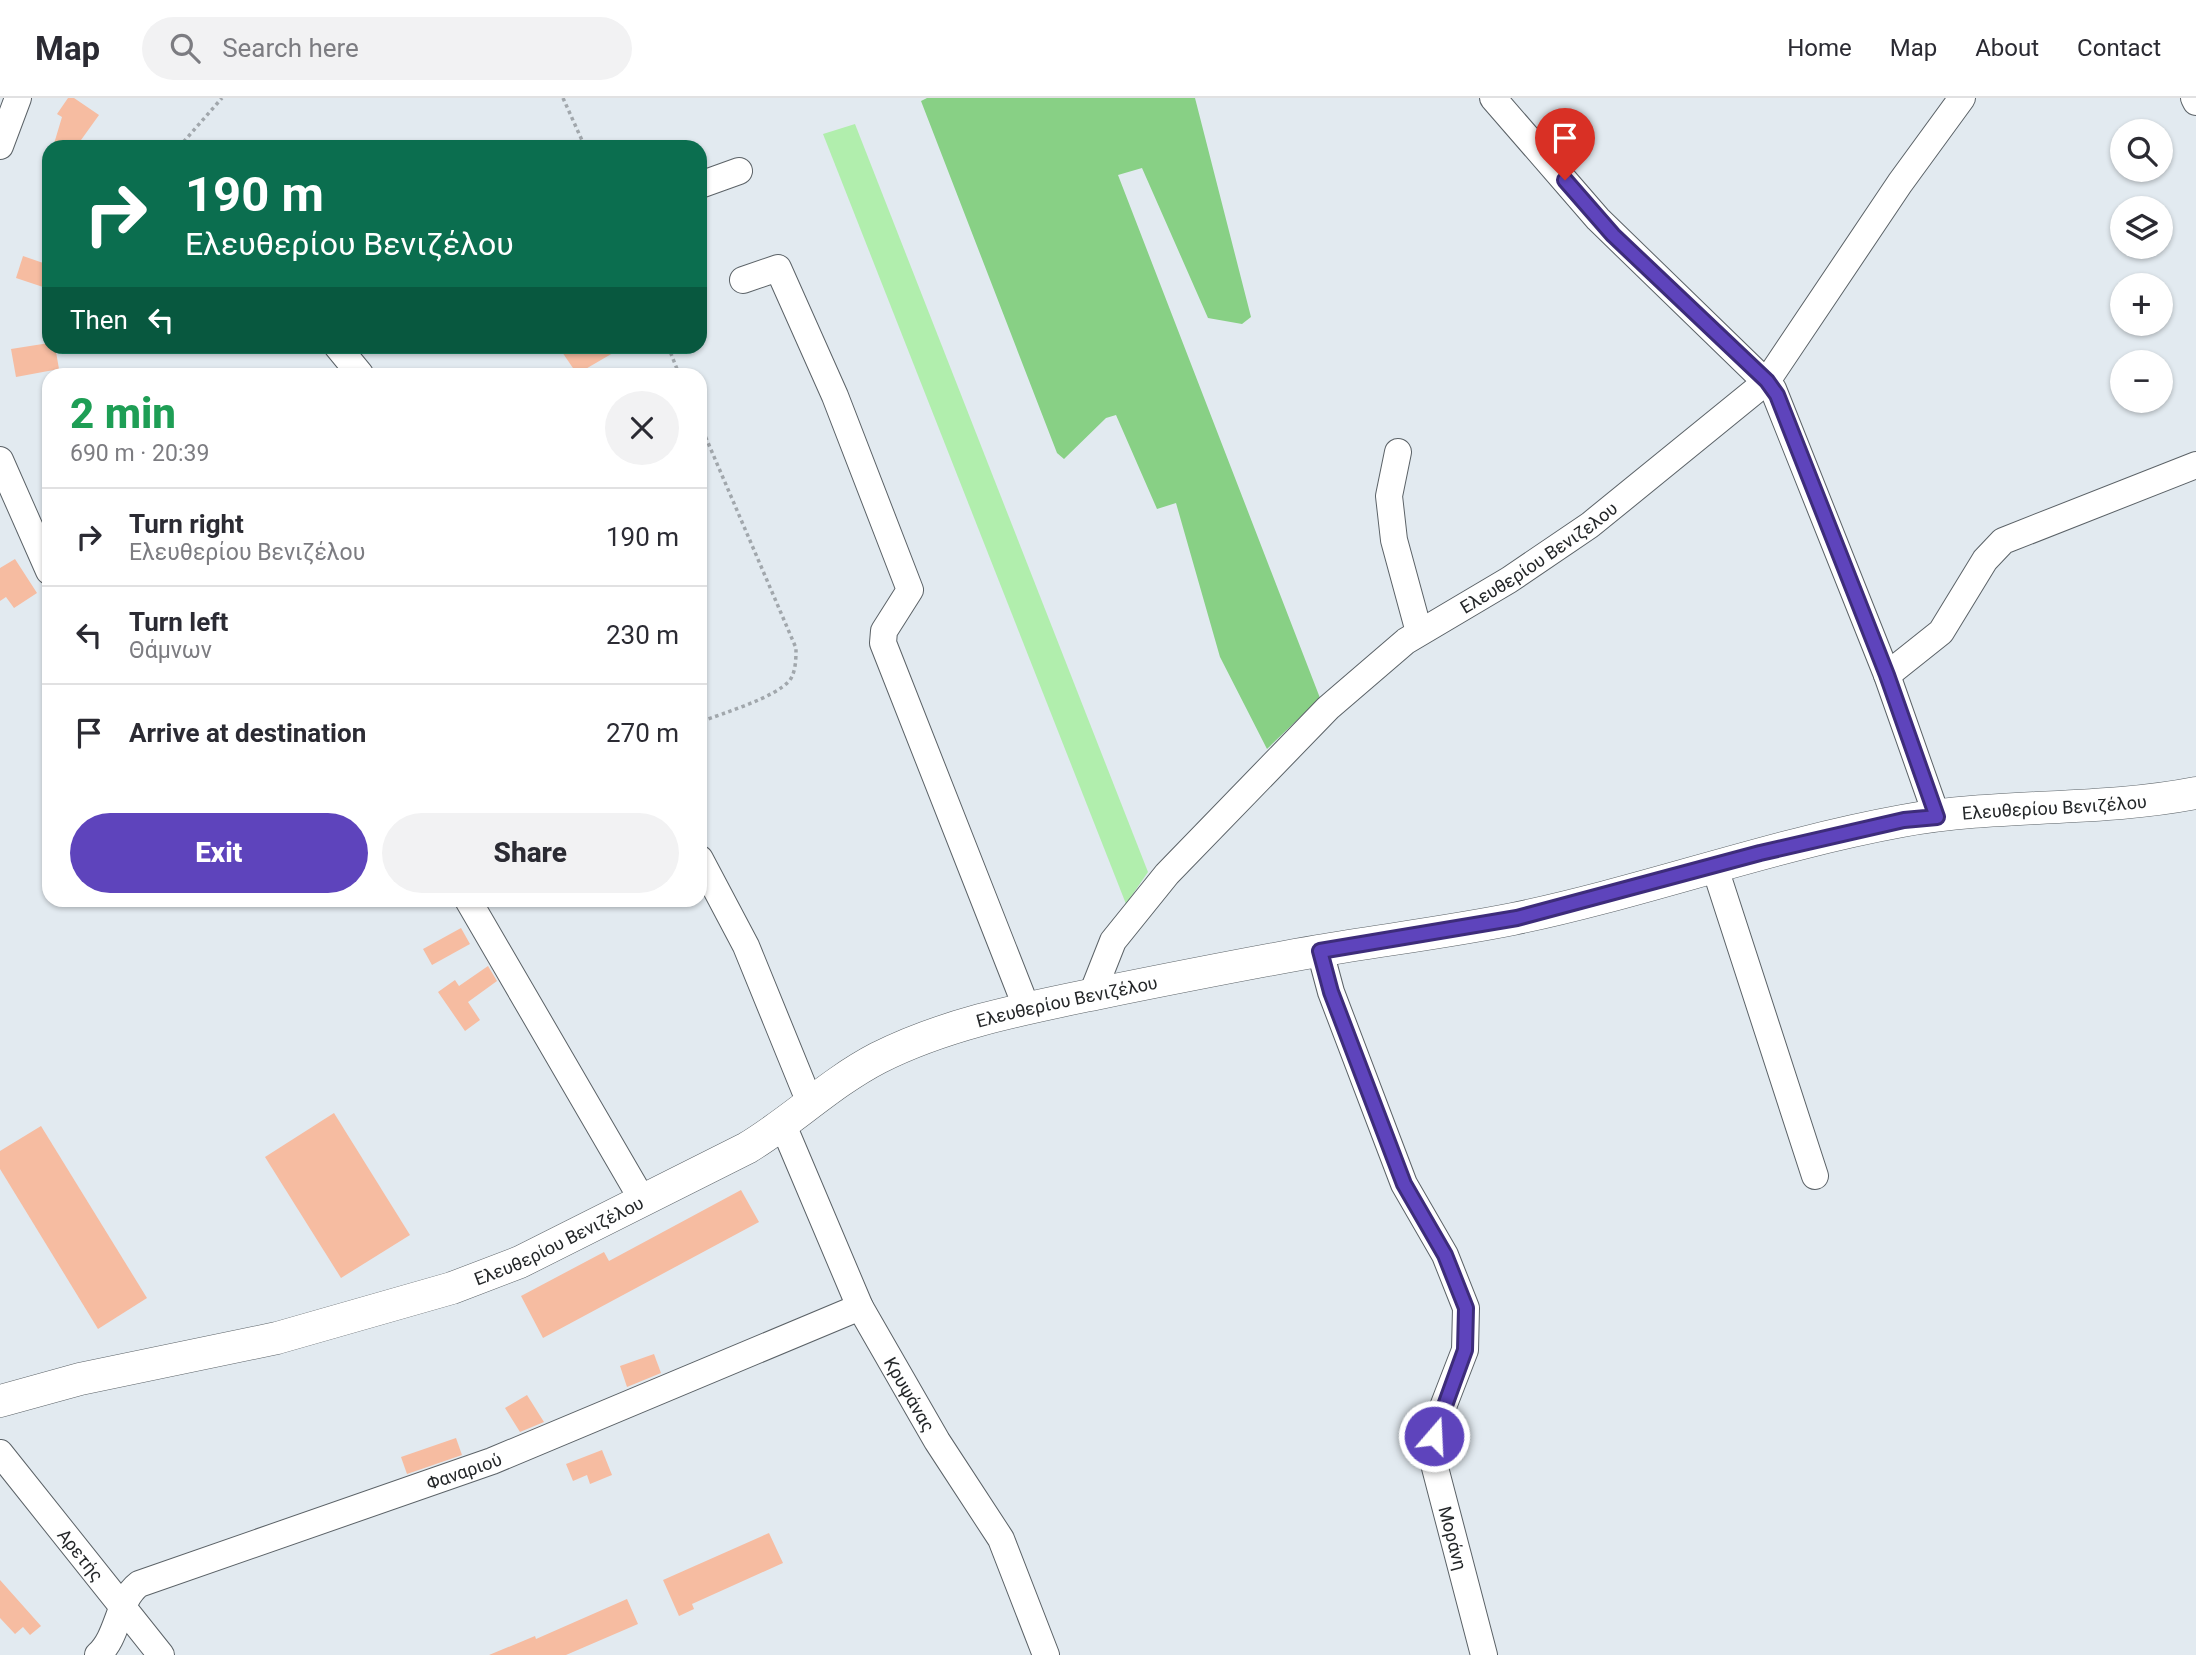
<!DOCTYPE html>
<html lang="en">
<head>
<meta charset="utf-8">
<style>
  :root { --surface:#fff; --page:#f2f2f3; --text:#2b2b33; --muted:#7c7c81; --line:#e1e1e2; --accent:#5e44bc }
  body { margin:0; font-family:Roboto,sans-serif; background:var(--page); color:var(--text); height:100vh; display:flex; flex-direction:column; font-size:26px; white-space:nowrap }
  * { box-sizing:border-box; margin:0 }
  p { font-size:23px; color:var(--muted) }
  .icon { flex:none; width:38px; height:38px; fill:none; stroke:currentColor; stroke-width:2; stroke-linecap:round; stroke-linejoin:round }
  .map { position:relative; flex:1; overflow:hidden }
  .details { position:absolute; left:42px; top:270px; width:665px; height:539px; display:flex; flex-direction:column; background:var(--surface); border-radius:21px; box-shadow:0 2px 5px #0004 }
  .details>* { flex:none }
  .hud { position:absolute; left:42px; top:42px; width:665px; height:214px; border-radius:21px; box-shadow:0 2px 5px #0004; background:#0b6e4f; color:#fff; overflow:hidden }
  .fabs { position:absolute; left:2110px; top:21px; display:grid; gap:14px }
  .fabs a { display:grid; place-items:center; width:63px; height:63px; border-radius:50%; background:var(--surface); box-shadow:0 2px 5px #0004; font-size:35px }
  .pin { position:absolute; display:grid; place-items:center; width:60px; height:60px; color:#fff; margin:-72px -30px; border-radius:50% 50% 50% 0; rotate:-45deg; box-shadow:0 0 7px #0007 }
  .pin .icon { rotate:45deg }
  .me { position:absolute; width:77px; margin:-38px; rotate:19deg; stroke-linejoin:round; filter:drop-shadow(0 0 5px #0008) }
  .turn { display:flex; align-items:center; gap:24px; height:147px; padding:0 28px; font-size:32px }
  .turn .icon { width:91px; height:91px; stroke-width:2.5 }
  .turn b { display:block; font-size:49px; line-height:60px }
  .then { display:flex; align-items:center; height:66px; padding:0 28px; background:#0003; gap:14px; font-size:26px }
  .round { display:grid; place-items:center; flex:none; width:74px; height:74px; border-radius:37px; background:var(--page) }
  .headline { display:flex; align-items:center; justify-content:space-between; height:119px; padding:0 28px }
  h1 { font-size:42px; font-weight:800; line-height:52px; color:#1e9e55 }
  .button { display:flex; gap:14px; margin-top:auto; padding:14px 28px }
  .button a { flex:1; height:80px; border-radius:42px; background:var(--accent); color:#fff; font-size:28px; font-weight:800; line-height:80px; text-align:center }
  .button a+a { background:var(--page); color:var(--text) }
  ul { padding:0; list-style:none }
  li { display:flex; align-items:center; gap:21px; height:98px; padding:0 28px; border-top:2px solid var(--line) }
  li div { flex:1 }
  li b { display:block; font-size:26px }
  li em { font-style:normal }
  header { display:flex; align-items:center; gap:42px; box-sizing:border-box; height:98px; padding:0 35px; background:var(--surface); border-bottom:2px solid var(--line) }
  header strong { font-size:33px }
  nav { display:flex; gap:38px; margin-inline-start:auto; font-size:24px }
  .search { width:490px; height:63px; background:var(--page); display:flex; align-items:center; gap:18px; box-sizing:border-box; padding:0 24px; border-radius:38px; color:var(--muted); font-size:26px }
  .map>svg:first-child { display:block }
  .green { fill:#b1eead }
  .forest { fill:#88d085 }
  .building { fill:#f6bca1 }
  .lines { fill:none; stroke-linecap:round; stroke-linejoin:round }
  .minor-casing { stroke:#5b6267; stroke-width:28 }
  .major-casing { stroke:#5b6267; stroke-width:33 }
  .path { stroke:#a1a7ac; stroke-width:3.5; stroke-dasharray:3.5 3.5; stroke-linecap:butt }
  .minor { stroke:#fff; stroke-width:26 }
  .major { stroke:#fff; stroke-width:32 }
  .route-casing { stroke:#3d2c7a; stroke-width:18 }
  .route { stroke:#5e44bc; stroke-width:12 }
  .labels { text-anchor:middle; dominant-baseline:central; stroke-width:5; stroke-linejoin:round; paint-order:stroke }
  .street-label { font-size:18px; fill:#242729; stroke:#e2eaf0 }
</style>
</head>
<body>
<header>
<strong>Map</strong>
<div class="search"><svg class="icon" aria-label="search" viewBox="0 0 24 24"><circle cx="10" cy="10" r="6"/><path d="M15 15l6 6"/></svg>Search here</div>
<nav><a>Home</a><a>Map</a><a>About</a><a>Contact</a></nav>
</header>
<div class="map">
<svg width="2196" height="1557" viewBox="0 0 2196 1557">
  <rect width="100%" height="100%" fill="#e2eaf0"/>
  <!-- green -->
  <polygon class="green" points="855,26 1148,774 1126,806 823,36"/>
  <!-- forest -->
  <polygon class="forest" points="927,0 1195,0 1251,219 1242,226 1208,220 1142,70 1118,77 1320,600 1267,651 1220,559 1176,405 1157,411 1116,317 1106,320 1064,361 1057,355 921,3"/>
  <!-- building -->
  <g class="building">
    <polygon points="68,0 74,0 99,17 76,49 53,49 62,19 57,16"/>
    <polygon points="23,158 49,167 49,191 16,180"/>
    <polygon points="49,245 49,248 55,248 59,271 16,279 11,251"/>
    <polygon points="558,248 625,248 577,276"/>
    <polygon points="15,461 37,495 14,510 6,499 0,503 0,470"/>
    <polygon points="461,830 470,846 432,867 423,851"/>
    <polygon points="488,868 497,883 468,904 480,922 465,933 438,894 455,882 459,888"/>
    <polygon points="334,1015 410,1137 341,1180 265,1059"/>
    <polygon points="41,1028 147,1200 98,1231 0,1071 0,1053"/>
    <polygon points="741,1092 759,1124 543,1240 521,1198 604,1154 609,1163"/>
    <polygon points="654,1256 661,1275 627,1289 620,1268"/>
    <polygon points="527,1297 544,1324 520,1334 505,1310"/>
    <polygon points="456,1340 462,1357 407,1376 401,1359"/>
    <polygon points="602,1352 612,1377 590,1386 587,1377 573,1383 566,1366"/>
    <polygon points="769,1435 783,1465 692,1506 694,1511 679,1518 663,1482"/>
    <polygon points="0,1482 41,1528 30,1537 23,1529 15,1536 0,1520"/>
    <polygon points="627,1501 638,1526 566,1557 489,1557 535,1538 536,1541"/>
  </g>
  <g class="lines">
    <defs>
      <g id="minor">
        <polyline points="1493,0 1598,121 1773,291 1887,577 1937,719"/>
        <polyline points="2194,0 2196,4"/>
        <polyline points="0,48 18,0"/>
        <polyline points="700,87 739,73"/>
        <polyline points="743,182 778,170 835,298 910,492 884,533 883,545 1027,911"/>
        <polyline points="337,248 360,276"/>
        <polyline points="1398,354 1389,398 1394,442 1419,534"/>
        <polyline points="0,362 49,473"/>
        <polyline points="1887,577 1941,534 1985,462 2003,443 2196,367"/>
        <polyline points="700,761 746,848 810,1005"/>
        <polyline points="1714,767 1815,1078"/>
        <polyline points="468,802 643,1103"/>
        <path id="s1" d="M1320,853L1331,894L1404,1086L1445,1157L1466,1210L1465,1252L1436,1327L1433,1362L1484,1557"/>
        <path id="s2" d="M1092,896L1113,843L1167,776L1328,610L1406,543L1509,482L1590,427L1767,283L1900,85L1962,0"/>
        <path id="s3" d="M783,1027L860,1209L937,1343L1001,1441L1046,1557"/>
        <path id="s4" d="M0,1355L161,1557"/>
        <path id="s5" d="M98,1557C119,1538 117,1503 139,1486L492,1363L860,1209"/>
      </g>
      <g id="major">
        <path id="s6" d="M0,1303L80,1281L277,1240L452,1190L520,1164L747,1050C792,1023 830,985 878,960C945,926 1022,911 1095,896C1169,881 1244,866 1318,853C1383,842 1448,834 1513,821C1644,794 1770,747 1902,723C1999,705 2099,714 2196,695"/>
      </g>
    </defs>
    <!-- minor casing -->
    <use href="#minor" class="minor-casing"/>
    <!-- major casing -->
    <use href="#major" class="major-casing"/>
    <!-- path -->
    <g class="path">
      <polyline points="563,0 585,49"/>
      <polyline points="179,49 222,0"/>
      <polyline points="668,248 679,276"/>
      <path d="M700,326L796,550C796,560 796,573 790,582C775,600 723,615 700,624"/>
    </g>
    <!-- minor -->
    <use href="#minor" class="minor"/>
    <!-- major -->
    <use href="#major" class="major"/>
  </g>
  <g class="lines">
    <defs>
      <polyline id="route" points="1434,1338 1465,1252 1466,1210 1445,1157 1404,1086 1331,894 1320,853 1517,820 1760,755 1904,722 1937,719 1887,577 1777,297 1767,283 1613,137 1565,82"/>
    </defs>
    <!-- route casing -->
    <use href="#route" class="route-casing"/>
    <!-- route -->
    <use href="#route" class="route"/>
  </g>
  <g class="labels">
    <!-- street labels -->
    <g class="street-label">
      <text stroke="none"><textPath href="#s2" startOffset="634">Ελευθερίου Βενιζελου</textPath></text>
      <text stroke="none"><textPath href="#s6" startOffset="2158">Ελευθερίου Βενιζέλου</textPath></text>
      <text stroke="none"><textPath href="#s6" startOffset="1150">Ελευθερίου Βενιζέλου</textPath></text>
      <text stroke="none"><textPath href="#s6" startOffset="583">Ελευθερίου Βενιζέλου</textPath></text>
      <text stroke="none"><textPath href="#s3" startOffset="298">Κρυψάνας</textPath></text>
      <text stroke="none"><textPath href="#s5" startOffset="427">Φαναριού</textPath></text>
      <text stroke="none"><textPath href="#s1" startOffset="625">Μοράνη</textPath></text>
      <text stroke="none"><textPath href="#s4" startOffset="130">Αρετής</textPath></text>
    </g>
  </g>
</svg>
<div class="fabs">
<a><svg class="icon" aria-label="search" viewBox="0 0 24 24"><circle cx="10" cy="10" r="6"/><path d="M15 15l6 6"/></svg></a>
<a><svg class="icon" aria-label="layers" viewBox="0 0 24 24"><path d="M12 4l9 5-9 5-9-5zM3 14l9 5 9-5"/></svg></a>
<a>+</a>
<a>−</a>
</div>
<div class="pin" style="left:1565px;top:82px;background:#d93025"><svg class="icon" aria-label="arrive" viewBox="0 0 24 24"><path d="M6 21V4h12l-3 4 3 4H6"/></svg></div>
<svg class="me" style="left:1434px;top:1338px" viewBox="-20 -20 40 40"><circle r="17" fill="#5e44bc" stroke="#fff" stroke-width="3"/><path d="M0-11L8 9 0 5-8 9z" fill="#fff"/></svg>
<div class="hud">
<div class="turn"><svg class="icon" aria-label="right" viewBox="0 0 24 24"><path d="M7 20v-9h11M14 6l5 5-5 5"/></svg><div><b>190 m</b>Ελευθερίου Βενιζέλου</div></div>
<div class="then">Then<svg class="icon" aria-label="left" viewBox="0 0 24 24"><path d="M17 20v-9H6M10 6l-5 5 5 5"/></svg></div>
</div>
<section class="details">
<div class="headline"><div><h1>2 min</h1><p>690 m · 20:39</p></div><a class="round"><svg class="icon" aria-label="close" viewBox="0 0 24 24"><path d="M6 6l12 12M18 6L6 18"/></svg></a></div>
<ul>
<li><svg class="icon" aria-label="right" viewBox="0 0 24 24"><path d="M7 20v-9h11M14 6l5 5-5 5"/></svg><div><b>Turn right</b><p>Ελευθερίου Βενιζέλου</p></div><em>190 m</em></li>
<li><svg class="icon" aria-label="left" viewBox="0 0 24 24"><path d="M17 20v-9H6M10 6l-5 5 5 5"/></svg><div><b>Turn left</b><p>Θάμνων</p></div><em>230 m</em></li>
<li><svg class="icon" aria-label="arrive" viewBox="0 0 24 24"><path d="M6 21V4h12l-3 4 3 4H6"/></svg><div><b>Arrive at destination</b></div><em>270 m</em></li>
</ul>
<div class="button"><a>Exit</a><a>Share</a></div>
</section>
</div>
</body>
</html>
